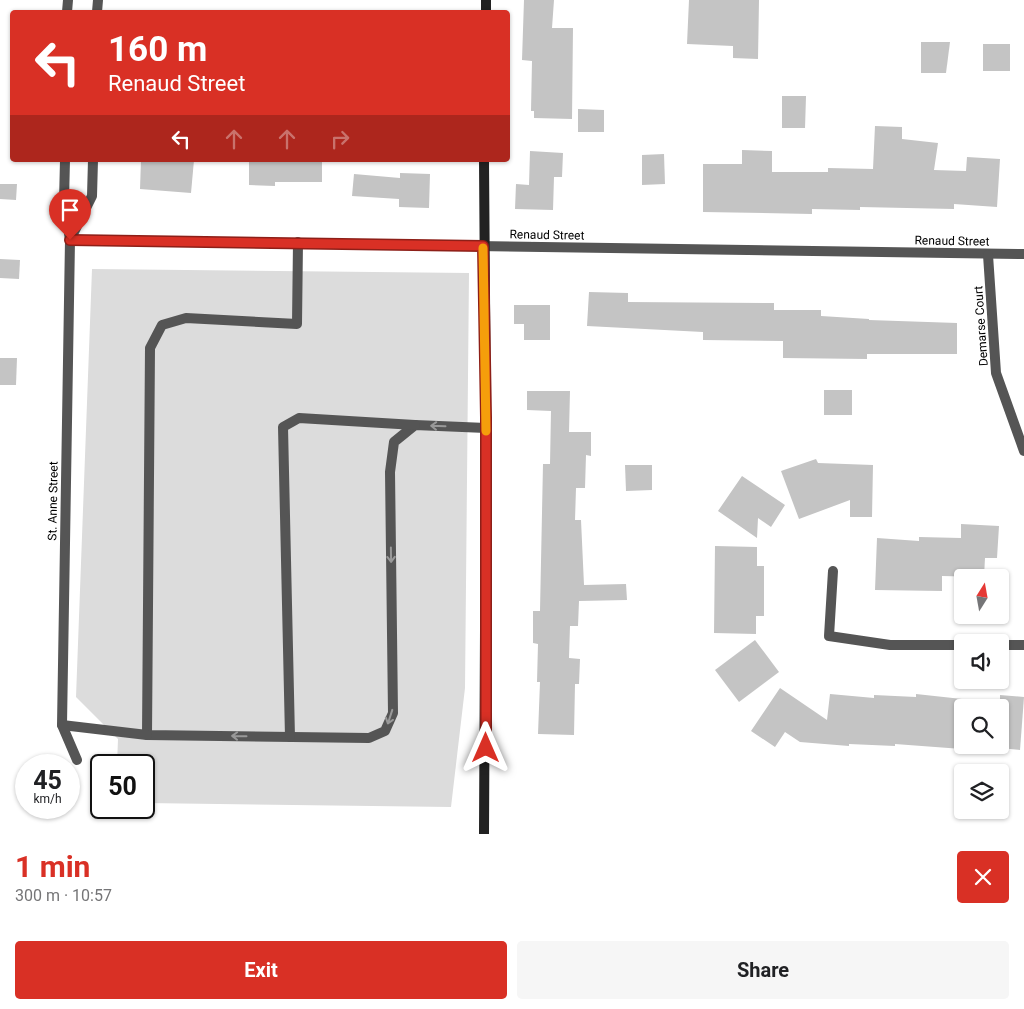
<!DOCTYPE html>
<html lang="en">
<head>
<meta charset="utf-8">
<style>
  :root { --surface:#fff; --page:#f6f6f6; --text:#202124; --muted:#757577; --accent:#d93025 }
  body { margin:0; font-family:Roboto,sans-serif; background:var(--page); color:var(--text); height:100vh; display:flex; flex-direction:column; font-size:19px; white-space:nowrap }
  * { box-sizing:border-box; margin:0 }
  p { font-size:16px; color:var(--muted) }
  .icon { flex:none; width:28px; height:28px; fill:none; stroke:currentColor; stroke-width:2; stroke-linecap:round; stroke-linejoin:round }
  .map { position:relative; height:834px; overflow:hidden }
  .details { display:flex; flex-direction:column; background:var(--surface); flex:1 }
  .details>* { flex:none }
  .top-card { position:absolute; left:10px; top:10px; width:500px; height:152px; border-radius:5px; box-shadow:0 1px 4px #0004; background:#d93025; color:#fff; overflow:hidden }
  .needle { width:32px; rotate:11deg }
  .controls { position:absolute; left:954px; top:569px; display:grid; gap:10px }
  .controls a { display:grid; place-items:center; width:55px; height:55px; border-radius:5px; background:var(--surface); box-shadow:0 1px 4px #0004; font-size:25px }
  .speed { position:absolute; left:15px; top:754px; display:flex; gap:10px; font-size:25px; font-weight:700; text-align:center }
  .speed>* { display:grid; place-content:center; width:65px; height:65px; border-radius:50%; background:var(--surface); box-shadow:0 1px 4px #0004; line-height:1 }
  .speed small { font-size:12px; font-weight:400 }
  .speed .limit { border:2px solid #111; border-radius:8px; background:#fff; color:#111 }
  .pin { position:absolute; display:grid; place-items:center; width:42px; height:42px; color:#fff; margin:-51px -21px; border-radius:50% 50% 50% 0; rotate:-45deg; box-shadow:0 0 5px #0007 }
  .pin .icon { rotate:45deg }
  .me { position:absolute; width:55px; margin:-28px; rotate:0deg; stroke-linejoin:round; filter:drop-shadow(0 0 4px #0008) }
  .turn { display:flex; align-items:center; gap:18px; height:105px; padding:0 15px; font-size:22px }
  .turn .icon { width:65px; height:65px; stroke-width:2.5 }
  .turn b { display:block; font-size:35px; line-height:42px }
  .lanes { display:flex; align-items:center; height:48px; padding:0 15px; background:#0003; justify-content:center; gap:25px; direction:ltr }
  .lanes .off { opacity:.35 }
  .round { display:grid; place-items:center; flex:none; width:52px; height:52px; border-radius:5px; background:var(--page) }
  .overview { display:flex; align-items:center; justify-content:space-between; height:85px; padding:0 15px }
  h1 { font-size:30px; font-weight:700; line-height:38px; color:var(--accent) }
  .primary-button { display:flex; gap:10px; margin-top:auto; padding:10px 15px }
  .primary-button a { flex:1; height:58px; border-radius:5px; background:var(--accent); color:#fff; font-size:20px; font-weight:700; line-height:58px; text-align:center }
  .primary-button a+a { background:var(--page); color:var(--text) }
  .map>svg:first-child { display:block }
  .green { fill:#dcdcdc }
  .building { fill:#c4c4c4 }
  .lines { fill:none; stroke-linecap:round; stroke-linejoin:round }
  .lane { stroke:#555; stroke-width:10 }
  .street { stroke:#555; stroke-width:10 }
  .secondary { stroke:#222; stroke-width:10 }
  .oneway { stroke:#999 }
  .route-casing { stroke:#8d1f18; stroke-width:12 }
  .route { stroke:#d93025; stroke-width:9 }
  .slow { stroke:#f59e0b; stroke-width:9 }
  .labels { text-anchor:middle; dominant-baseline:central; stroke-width:4.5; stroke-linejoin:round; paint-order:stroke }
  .street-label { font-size:12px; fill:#000; stroke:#fff }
</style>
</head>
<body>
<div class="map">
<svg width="1024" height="834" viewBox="0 0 1024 834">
  <rect width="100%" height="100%" fill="#fff"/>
  <!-- green -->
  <polygon class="green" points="92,269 469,273 465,688 451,807 144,803 144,765 117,765 118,739 76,697"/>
  <!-- building -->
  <g class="building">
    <polygon points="524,0 554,0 552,28 573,28 572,119 534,118 534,111 531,111 532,61 522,60"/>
    <polygon points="689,0 759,0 758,59 733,58 733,46 687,44"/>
    <polygon points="921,42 950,42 946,73 921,73"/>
    <rect x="983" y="44" width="27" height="27"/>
    <polygon points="782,96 806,96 805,128 782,128"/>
    <polygon points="578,109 604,110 604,132 578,132"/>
    <polygon points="875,126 902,127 902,139 938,143 934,170 966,171 967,157 1000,159 997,207 954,204 954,209 860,207 860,210 812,209 812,214 703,212 703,164 742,164 742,150 772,151 772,172 828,172 828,168 873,169"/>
    <polygon points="530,151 563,153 562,177 554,177 553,210 515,209 516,184 529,185"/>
    <polygon points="664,154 665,184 642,185 642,155"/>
    <polygon points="141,160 194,160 191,193 140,189"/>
    <polygon points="295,160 322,160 322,182 275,182 275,186 249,185 249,161 295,162"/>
    <polygon points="400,173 430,174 429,208 399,207 399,199 352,196 354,174 400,178"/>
    <polygon points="0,184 17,184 16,200 0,199"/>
    <polygon points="0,259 20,260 19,279 0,278"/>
    <polygon points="589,292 628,293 628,302 774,303 774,310 821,310 821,316 869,319 869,320 957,323 957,354 867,354 867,359 783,358 783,341 703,340 703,332 587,326"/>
    <polygon points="514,305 550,305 550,340 524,340 524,324 514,324"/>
    <polygon points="0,358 17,358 16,385 0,385"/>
    <rect x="824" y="390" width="28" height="25"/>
    <polygon points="527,391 570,391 569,432 591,432 591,456 586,455 585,488 576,488 575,520 581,520 584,585 626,584 627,600 579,601 578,626 570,626 569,658 580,659 579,684 575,684 574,735 538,734 540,682 537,682 538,644 533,643 533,611 540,611 543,464 550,464 551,411 527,410"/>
    <polygon points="816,459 818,463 873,465 872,517 850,517 850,500 799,519 781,471"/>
    <polygon points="625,465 652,465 652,490 626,491"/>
    <polygon points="742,476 785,505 771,527 758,518 757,538 718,511"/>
    <polygon points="961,524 999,526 997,558 985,558 984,577 942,576 942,591 875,590 877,538 919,541 919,537 961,538"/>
    <polygon points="715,546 757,547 757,566 764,566 764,616 756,616 756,634 714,633"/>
    <polygon points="755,640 779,672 739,702 715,670"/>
    <polygon points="780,688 827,720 830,694 874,698 874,695 916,697 916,694 962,699 962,749 895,744 895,746 849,744 849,746 800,742 785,732 775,747 751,731"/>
    <polygon points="1000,695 1024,697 1020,750 1000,748"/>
  </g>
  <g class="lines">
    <!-- lane -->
    <g class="lane">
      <polyline points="298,242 297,324 186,318 162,325 150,348 147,735 369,738 385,731 393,713 390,472 394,442 415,425 486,428"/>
      <polyline points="62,725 147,735"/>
      <polyline points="290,737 283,427 299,418 415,425"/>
    </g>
    <!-- street -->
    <g class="street">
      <polyline points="67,12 68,0"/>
      <polyline points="97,12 98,0"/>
      <polyline points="65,160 64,201 70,240 62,725 77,760"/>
      <polyline points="70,240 1024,254"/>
      <polyline points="70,240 92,196 93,160"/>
      <polyline points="988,255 996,373 1024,451"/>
      <polyline points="833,571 829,636 890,645 962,645"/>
      <polyline points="1000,645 1024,645"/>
    </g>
    <!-- secondary -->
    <g class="secondary">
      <polyline points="486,12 486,0"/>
      <polyline points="484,160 486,428 484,834"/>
    </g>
  </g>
  <!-- one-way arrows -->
  <defs><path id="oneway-shaft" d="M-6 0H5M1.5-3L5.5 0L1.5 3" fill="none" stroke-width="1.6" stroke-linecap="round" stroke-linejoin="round" transform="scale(1.25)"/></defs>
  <g class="oneway">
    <use href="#oneway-shaft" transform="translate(438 426) rotate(-178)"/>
    <use href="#oneway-shaft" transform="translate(391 555) rotate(89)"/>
    <use href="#oneway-shaft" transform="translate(390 717) rotate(108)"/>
    <use href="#oneway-shaft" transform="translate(239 736) rotate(-179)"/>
  </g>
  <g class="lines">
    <defs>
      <polyline id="route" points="70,240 483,246 486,417 486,748"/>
    </defs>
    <!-- route casing -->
    <use href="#route" class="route-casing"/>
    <!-- route -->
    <use href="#route" class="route"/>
    <!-- slow -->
    <polyline class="slow" points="483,248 486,431"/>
  </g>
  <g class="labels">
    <!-- street labels -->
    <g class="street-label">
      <text transform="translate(547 235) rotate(1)">Renaud Street</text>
      <text transform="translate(952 241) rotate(1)">Renaud Street</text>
      <text transform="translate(981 326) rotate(-94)">Demarse Court</text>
      <text transform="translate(53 501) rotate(-89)">St. Anne Street</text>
    </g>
  </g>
</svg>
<div class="controls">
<a><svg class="needle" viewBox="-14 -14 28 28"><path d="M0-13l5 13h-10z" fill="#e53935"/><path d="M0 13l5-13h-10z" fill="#757577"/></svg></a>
<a><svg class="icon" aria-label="sound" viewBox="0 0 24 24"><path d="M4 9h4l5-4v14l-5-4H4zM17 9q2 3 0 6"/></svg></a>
<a><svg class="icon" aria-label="search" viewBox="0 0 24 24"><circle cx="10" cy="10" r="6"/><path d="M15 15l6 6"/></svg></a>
<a><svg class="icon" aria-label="layers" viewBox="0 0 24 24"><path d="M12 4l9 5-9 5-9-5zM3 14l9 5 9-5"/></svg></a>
</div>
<div class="speed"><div>45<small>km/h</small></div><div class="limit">50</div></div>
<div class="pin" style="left:70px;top:240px;background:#d93025"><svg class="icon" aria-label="arrive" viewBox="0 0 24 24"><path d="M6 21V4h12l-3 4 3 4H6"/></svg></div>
<svg class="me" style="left:486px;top:748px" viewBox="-20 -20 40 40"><path d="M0-17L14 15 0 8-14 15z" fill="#d93025" stroke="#fff" stroke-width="4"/></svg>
<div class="top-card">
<div class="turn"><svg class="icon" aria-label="left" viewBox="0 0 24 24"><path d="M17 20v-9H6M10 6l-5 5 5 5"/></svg><div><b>160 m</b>Renaud Street</div></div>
<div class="lanes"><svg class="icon" aria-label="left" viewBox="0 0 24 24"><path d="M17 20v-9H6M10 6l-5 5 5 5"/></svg><svg class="icon off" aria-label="ahead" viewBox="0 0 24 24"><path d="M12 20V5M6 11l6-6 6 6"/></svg><svg class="icon off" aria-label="ahead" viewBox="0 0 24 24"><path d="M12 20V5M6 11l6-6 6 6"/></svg><svg class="icon off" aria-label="right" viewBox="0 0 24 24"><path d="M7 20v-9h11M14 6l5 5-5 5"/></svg></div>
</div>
</div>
<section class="details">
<div class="overview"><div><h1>1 min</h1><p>300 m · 10:57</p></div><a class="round" style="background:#d93025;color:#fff"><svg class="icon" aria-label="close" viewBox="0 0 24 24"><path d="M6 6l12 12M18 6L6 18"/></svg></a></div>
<div class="primary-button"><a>Exit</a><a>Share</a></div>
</section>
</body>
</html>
